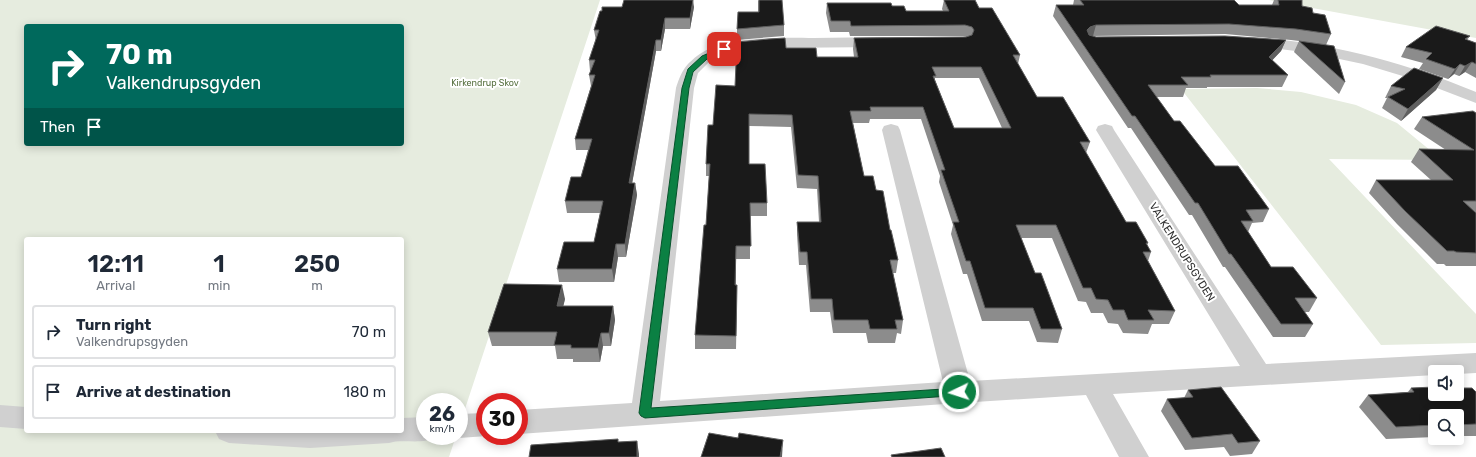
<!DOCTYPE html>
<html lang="en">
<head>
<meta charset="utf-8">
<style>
  :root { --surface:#fff; --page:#f6f6f7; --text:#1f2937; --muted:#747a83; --line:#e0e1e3 }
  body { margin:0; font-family:Rubik,sans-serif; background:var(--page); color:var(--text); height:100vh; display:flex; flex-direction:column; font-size:15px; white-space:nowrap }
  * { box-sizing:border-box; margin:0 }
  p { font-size:13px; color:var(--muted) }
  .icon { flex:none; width:22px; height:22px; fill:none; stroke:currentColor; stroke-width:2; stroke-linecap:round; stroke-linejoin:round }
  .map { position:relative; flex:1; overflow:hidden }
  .drawer { position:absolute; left:24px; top:237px; width:380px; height:196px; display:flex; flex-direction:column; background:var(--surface); border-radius:4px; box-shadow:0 2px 10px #0003 }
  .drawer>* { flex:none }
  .hud { position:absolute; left:24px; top:24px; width:380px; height:122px; border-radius:4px; box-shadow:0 2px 10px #0003; background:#00695c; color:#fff; overflow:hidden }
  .tools { position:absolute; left:1428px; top:365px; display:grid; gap:8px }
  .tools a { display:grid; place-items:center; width:36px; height:36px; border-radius:4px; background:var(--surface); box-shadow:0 2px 10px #0003; font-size:20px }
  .speed { position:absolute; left:416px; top:393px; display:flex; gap:8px; font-size:20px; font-weight:700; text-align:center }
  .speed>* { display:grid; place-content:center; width:52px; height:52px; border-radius:50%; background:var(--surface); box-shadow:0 2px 10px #0003; line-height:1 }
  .speed small { font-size:10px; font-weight:400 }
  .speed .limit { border:6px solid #d22; background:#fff; color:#111 }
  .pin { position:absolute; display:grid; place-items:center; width:34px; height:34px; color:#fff; margin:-17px; border-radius:8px; box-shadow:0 2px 6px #0006 }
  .me { position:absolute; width:44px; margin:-22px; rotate:266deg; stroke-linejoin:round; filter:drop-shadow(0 0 3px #0008) }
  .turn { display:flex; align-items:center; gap:14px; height:84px; padding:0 16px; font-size:18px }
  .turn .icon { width:52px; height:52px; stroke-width:2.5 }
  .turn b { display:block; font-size:28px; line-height:34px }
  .then { display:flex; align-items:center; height:38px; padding:0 16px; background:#0003; gap:8px; font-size:15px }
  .eta { display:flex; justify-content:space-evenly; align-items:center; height:68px; text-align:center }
  .eta b { font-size:24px; font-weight:600; line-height:28px }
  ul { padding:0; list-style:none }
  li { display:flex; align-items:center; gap:12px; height:54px; margin:0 8px 6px; padding:0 8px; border:2px solid var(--line); border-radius:4px }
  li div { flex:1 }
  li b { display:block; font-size:15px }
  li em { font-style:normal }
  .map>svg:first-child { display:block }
  .green { fill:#e6ecdf; fill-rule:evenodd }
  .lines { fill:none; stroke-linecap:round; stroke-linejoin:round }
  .minor { fill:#d0d0d0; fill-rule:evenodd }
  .wall { fill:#8c8c8c; fill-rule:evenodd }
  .shaded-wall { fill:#5f5f5f }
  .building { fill:#1a1a1a; stroke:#5f5f5f; fill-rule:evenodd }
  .route { fill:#0b8043; stroke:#07532c }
  .labels { text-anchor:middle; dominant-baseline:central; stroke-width:4; stroke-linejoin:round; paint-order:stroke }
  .far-park-label { font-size:9px; fill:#56703f; stroke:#fff }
  .street-label { font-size:11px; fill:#333; stroke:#fff }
</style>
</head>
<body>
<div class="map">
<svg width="1476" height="457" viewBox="0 0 1476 457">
  <rect width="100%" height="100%" fill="#fff"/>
  <!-- green -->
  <g class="green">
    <path d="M0,0H600L459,427V402H425V436H456L449,457H0ZM26,26H402V144H26ZM26,239H402V431H26Z"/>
    <polygon points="1269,0 1476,0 1476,38"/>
    <polygon points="1257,88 1301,92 1356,105 1397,123 1442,160 1329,159 1476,314 1476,343 1381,345 1181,89"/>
  </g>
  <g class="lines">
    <!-- minor -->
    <g class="minor">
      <path d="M884,37L890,39L892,42L890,45L884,47L769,48L728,53L710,61L698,73L694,88L660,401L943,382L882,130L884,126L891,124L898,126L900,130L970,381L1240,366L1096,130L1098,126L1105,124L1112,126L1114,130L1266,364L1476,353V373L1457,374V372H1435V375L1113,394L1149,457H1119L1086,395L959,403L519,434V410L632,403L676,88C681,73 684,66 697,56C723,35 782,38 814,38C837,38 861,37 884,37Z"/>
      <path d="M1254,37C1331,43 1404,62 1476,92V103L1416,80L1363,64L1311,53L1248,45L1246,42L1248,39Z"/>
      <polygon points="0,405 26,407 26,429 0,427"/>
      <polygon points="485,413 485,436 487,436 459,438 454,436 459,436 459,414"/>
      <path d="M425,417V436H436C423,446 403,438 389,443L310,448L229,443L219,439L215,431H402V418Z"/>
    </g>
  </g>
  <!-- wall -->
  <g class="wall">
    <polygon points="758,0 784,25 784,36 737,40 737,29 758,12"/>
    <path d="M944,0H975L979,8L1020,55L1018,64L1037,97L1090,142L1086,153L1126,222L1148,243L1147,245L1151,252L1148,261L1175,311L1169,324H1152L1148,334L1123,333L1118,324L1108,323L1103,313H1091L1086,302L1078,301L1052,238H1021L1035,273L1062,329L1058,343L1037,342L1029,321H982L967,274H963L951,234L953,225L939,182L940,176L921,119H870L869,123H853L864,176L876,190L890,230L898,260L896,273H893L903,320L901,334L897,333L895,343H868L866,333H833L830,312H810L806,265H799L797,235V222H819L817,189L797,188L791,127L749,126V164L767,203V216H750V259H736V285H737V298L736,349H695V335L706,225L709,176H706V164L713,125L735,86L786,48L817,57H854L853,49L854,38L966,37H967L963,36H850L849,32H830L826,13L827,3L892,6L906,11H943L942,9ZM935,78H979L1002,128H954L935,80Z"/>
    <polygon points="1074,0 1234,0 1239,5 1272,5 1274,0 1302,0 1302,6 1313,13 1331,34 1326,45 1345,82 1339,94 1294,52 1299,41 1291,40 1225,34 1092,36 1096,37 1286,40 1281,51 1272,60 1288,75 1282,87 1207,87 1207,88 1186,88 1183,97 1156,97 1174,121 1215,166 1269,209 1263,222 1252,223 1248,232 1271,267 1317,298 1309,312 1304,312 1313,324 1305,337 1273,337 1225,267 1223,267 1192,215 1189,215 1131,128 1128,128 1053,16 1056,5 1073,5"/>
    <polygon points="622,7 694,7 690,29 665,29 661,51 656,51 632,183 635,183 637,195 626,257 618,257 614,282 559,282 557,269 594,242 600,213 567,213 565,201 581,177 588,150 576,150 575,139 591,86 589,75 591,71 590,71 589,60 596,41 594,30"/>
    <polygon points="1470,36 1467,40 1476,43 1476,78 1465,72 1459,76 1454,74 1448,79 1419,69 1423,63 1401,57 1406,47"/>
    <polygon points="1443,78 1436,90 1401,121 1382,108 1387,98 1385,98 1391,86"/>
    <polygon points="1476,113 1476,266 1446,266 1444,264 1437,264 1397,224 1369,193 1376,180 1431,180 1411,162 1419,149 1446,150 1414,129 1422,117"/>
    <polygon points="565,299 563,306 613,306 615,320 611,346 603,346 600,362 573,362 573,359 557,359 555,346 492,346 488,332"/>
    <polygon points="1411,388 1463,388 1476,392 1476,436 1457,436 1457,416 1435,416 1435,437 1386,439 1359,407 1368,395 1408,392"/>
    <polygon points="1188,390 1260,441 1252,454 1230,456 1224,447 1185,450 1161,411 1167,399 1184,398"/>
  </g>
  <!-- shaded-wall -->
  <g class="shaded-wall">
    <polygon points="693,0 694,7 690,29 690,18"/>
    <polygon points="665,18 665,29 661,51 661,40"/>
    <polygon points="1096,25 1093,36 1087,38 1087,30 1090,27"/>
    <polygon points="656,40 656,51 630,195 629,183"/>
    <polygon points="1286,40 1281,51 1264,69 1269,57"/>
    <polygon points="1472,62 1465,72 1459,76 1465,66"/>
    <polygon points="1460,64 1454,74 1448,79 1455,69"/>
    <polygon points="1443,78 1436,90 1401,121 1408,109"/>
    <polygon points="635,183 637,195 626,257 625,244"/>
    <polygon points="616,244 618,257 614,282 612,269"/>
    <polygon points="562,285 565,299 560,320 557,306"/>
    <polygon points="613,306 615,320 611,346 609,333"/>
    <polygon points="601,333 603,346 600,362 598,348"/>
    <polygon points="783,440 782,457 780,457"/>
    <polygon points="637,441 639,454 639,457 637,457"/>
  </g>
  <!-- building -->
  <g class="building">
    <polygon points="624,0 693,0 690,18 665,18 661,40 656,40 629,183 635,183 625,244 616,244 612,269 557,269 564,242 594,242 603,201 565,201 571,177 581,177 592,139 575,139 595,75 589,75 595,60 589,60 599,30 594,30 600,11 602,11 602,7 622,7"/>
    <polygon points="759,0 782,0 784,25 737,29 738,12 759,12"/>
    <path d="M944,0H975L979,8H992L1020,55H1013L1037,97H1063L1090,142H1080L1126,222H1136L1148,243H1146L1151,252H1143L1175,311L1148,310L1154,320H1128L1124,310H1113L1108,300L1096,299L1091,288H1083L1056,225H1016L1035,273H1041L1062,329H1041L1033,308H985L970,261H966L953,222H959L941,170H945L923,107H870L871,111H850L864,176H873L876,190L883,191L890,230H891L898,260H890L903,320H895L897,329H870L868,320H834L832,299H811L807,252H800L797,222H821L818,176L798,175L792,115L749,114V164H765L767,203H750L751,246H736L735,285H737L736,336L695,335L704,225H706L710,164H706L708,125H713L716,85L735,86L737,42L769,39L785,38L786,48H816L817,57H858L854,38L966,37L972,35L974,30L972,27L965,25L851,26L850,21H831L827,3H891L892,6H904L906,11H949ZM932,67H981L1011,128H954L933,76H936Z"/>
    <polygon points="1080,0 1234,0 1239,5 1279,5 1278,0 1302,0 1302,6 1312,8 1313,13 1325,15 1331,34 1296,29 1229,24 1096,25 1090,27 1087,30 1089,35 1096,37 1225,36 1286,40 1269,57 1288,75 1210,75 1211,77 1181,77 1188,85 1148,85 1174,121 1180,121 1215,166 1238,166 1269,209 1246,210 1253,221 1241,221 1271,267 1293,267 1317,298 1295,298 1313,324 1281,324 1231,254 1229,254 1198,203 1195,203 1135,116 1132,116 1056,5 1084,5"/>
    <polygon points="1436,26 1470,36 1465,39 1476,43 1476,64 1472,62 1465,66 1460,64 1455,69 1426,59 1432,53 1406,47"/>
    <polygon points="1299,41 1334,46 1345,82"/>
    <polygon points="1414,68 1443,78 1408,109 1388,97 1405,89 1391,86"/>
    <polygon points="1473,111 1476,113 1476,201 1463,201 1476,213 1476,253 1456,252 1454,251 1447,251 1405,211 1376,180 1453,180 1419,149 1474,150 1422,117"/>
    <polygon points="504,284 562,285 557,306 613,306 609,333 601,333 598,348 571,348 571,345 554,345 557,332 488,332"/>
    <polygon points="1457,386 1460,386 1463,388 1472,388 1476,392 1476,424 1457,425 1457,416 1435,416 1435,425 1396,427 1368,395 1414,392 1411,388 1435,387 1435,394 1457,394"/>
    <polygon points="1221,387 1260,441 1238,443 1232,434 1192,438 1167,399 1193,397 1188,390"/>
    <polygon points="709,433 738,438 739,433 783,440 780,457 701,457"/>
    <polygon points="618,439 618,442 637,441 637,457 529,457 531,445"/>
    <polygon points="941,448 945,457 892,457 891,455"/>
  </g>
  <!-- route -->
  <polygon class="route" points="724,47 727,49 726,51 707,59 693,72 689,88 651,408 959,388 963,389 964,392 963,395 645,418 641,416 639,413 682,88 688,69 702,56"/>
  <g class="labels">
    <!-- far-park labels -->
    <g class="far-park-label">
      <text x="485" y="83">Kirkendrup Skov</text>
    </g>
    <!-- street labels -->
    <g class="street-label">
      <text transform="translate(1182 252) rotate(58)">VALKENDRUPSGYDEN</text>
    </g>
  </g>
</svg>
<div class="tools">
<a><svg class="icon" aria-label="sound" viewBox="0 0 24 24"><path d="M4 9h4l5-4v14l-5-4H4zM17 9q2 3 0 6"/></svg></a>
<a><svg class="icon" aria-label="search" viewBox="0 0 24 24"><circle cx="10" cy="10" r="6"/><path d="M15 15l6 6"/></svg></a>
</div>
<div class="speed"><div>26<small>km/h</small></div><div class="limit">30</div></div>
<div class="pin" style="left:724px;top:49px;background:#d93025"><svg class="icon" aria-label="arrive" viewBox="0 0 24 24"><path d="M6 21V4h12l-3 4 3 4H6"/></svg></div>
<svg class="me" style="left:959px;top:392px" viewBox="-20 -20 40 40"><circle r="17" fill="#0b8043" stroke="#fff" stroke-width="3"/><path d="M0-11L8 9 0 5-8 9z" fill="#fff"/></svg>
<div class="hud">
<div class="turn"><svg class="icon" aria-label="right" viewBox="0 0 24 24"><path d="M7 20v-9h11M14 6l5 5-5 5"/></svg><div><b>70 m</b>Valkendrupsgyden</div></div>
<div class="then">Then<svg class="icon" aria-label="arrive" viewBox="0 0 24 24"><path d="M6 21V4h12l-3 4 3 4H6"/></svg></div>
</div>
<section class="drawer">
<div class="eta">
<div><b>12:11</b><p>Arrival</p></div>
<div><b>1</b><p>min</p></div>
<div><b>250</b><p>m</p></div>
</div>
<ul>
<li><svg class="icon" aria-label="right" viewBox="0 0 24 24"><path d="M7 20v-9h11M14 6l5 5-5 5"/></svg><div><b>Turn right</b><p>Valkendrupsgyden</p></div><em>70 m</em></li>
<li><svg class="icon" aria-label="arrive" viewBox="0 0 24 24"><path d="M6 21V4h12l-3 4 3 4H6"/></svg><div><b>Arrive at destination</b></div><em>180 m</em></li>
</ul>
</section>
</div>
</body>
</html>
